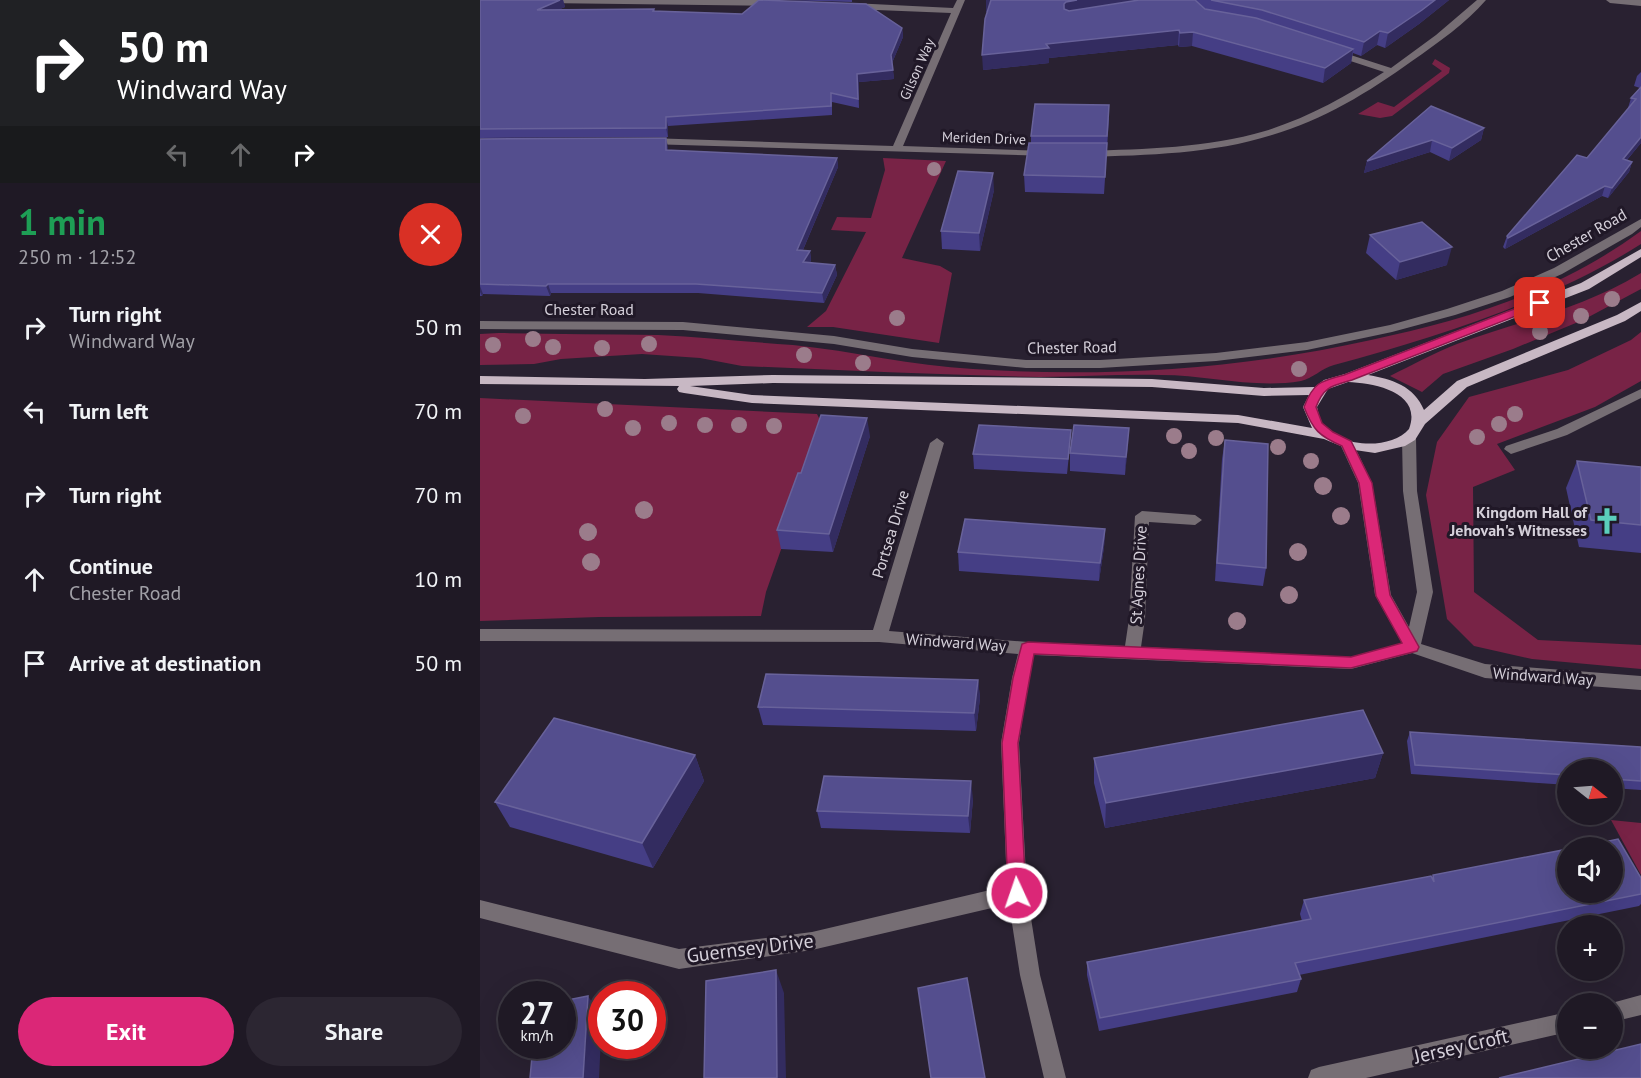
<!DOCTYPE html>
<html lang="en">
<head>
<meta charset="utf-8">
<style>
  :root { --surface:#1f1925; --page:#2c2632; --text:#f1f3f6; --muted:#a1a0a7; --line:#3c3842; --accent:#db2777 }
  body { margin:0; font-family:"PT Sans",sans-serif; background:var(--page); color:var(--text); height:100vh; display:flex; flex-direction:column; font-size:22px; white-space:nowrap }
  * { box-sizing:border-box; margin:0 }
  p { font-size:20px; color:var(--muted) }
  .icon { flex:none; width:33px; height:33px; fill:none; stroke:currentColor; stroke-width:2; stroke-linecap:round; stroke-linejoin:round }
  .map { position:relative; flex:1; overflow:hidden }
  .drawer { display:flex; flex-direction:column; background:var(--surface); width:480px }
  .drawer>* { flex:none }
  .banner { background:#202124; color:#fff; overflow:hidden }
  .needle { width:39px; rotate:107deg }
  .buttons { position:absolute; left:1077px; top:759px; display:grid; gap:12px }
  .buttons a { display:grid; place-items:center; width:66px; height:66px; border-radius:50%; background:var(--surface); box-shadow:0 6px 24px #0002,0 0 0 2px var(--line); font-size:30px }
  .speed { position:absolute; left:18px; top:981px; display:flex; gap:12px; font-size:30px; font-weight:700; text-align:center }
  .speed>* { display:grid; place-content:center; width:78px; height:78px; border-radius:50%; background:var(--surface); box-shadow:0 6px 24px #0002,0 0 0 2px var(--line); line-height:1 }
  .speed small { font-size:15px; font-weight:400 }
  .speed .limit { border:9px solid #d22; background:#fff; color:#111 }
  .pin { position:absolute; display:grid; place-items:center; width:51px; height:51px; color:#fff; margin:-26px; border-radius:12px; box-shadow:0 3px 9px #0006 }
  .me { position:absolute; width:66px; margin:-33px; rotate:357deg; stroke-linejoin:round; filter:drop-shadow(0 0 4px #0008) }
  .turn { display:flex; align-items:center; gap:21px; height:126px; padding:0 18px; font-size:27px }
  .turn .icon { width:78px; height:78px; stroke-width:2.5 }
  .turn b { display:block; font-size:42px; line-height:51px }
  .lanes { display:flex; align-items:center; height:57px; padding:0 18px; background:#0003; justify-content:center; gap:30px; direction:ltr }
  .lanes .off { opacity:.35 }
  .round { display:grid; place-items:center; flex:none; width:63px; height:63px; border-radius:32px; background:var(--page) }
  .overview { display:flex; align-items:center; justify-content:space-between; height:102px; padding:0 18px }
  h1 { font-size:36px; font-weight:800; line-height:45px; color:#1e9e55 }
  .action { display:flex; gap:12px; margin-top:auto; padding:12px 18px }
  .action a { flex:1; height:69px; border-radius:36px; background:var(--accent); color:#fff; font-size:24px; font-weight:800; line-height:69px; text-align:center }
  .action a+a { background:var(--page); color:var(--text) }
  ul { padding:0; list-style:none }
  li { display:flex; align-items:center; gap:18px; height:84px; padding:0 18px }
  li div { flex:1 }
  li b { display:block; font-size:22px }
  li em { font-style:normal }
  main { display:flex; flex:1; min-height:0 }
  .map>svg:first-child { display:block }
  .green { fill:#782346 }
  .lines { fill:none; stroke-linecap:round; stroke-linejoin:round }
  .minor { fill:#766e74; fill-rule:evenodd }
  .major { fill:#c8b8c4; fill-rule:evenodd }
  .tree { fill:#9b7c8b }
  .wall { fill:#453e85 }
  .shaded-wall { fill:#332c60 }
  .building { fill:#544e8e; stroke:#68629a; stroke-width:1.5 }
  .route { fill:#db2777; stroke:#8e194d; stroke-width:1.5 }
  .labels { text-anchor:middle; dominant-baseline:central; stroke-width:6; stroke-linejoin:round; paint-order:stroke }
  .far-street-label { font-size:14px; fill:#d5d0da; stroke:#201827 }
  .street-label { font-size:16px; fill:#d5d0da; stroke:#201827 }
  .poi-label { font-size:16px; font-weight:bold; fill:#d5d0da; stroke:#201827; text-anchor:end }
  .near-street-label { font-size:20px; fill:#d5d0da; stroke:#201827 }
</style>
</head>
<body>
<main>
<section class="drawer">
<div class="banner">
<div class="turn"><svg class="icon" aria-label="right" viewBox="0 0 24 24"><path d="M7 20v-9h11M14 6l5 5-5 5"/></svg><div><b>50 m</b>Windward Way</div></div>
<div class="lanes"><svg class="icon off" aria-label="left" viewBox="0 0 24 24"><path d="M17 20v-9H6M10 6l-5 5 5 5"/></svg><svg class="icon off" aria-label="ahead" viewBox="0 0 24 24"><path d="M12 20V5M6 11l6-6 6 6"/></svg><svg class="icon" aria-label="right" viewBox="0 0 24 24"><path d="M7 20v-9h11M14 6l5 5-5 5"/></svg></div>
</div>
<div class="overview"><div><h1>1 min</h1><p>250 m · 12:52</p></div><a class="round" style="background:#d93025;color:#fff"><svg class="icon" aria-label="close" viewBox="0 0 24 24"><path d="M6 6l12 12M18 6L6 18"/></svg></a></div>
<ul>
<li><svg class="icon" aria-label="right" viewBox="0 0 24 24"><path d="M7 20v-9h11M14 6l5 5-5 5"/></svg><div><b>Turn right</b><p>Windward Way</p></div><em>50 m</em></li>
<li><svg class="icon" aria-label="left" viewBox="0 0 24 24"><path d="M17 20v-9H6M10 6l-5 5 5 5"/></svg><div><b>Turn left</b></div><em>70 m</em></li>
<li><svg class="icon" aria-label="right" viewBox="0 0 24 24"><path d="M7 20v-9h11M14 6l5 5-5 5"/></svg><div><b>Turn right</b></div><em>70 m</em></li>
<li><svg class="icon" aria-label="ahead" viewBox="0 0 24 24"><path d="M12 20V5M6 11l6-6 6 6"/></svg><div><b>Continue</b><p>Chester Road</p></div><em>10 m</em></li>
<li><svg class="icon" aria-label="arrive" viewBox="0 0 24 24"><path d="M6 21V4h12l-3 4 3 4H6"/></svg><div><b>Arrive at destination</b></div><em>50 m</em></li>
</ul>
<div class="action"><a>Exit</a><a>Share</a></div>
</section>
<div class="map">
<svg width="1161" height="1078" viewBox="0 0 1161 1078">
  <rect width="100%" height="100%" fill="#292131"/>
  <!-- green -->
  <g class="green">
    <polygon points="955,59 970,68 969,73 912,116 900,118 878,114 898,102 914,107 962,71 952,64"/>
    <polygon points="403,158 466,161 422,258 460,266 472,273 459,343 353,327 327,327 346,311 386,232 351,230 357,217 391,218 405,170"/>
    <path d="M1161,231V244C1074,300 954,338 854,365C842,368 832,379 821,381C774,389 728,375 681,375C641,374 601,377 560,377C461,375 361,370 262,366L220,358L162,354L81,359L54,364L0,365V334L19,333C72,334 125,334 178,335C223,337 268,342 313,345C373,351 433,366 493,369C626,378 761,369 891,340C987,320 1081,290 1161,231Z"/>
    <path d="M1161,273V289L1103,320L1033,349L963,374L942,392L910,376C932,365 954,353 977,344C1041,320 1100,310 1161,273Z"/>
    <polygon points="1161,332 1161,381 1115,407 1017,444 1035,470 993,487 994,592 1058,640 1161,645 1161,669 1052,659 994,646 967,619 946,495 957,442 989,397 1088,370 1151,340"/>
    <polygon points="0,398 337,414 344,428 286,592 281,616 119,617 0,621"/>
    <polygon points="1131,820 1161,823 1161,875"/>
  </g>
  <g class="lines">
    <!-- minor -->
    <g class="minor">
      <polygon points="59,0 294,0 298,3 294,6 63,3"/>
      <polygon points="477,0 485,0 423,146 567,151 571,152 571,156 168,144 163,141 168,138 413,146 471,13 372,9 368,6 372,3 473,8"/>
      <path d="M997,0H1006C986,23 958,43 932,61C889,92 843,120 792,135C732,154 668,155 606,157L601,154L606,151C665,149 727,148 785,131C827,118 867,96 904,72L849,54V50H855L911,68L956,35Z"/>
      <polygon points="1126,0 1161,0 1161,6 1130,3"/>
      <polygon points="1161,219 1161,227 1152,234 1082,274 1030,297 975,315 912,332 827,350 736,361 620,368 546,368 432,357 354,344 203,330 0,329 0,321 203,322 354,336 432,349 546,360 620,360 736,353 827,342 910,325 967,309 1022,291 1074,268"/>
      <polygon points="1161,389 1161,398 1087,435 1031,454 1024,449 1026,446 1077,429"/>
      <polygon points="929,433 936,438 937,491 953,592 941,644 1005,664 1161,676 1161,690 1005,678 932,653 871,669 554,655 548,678 539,743 547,893 560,975 586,1078 564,1078 540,975 529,904 332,950 199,969 0,918 0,900 199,949 332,932 527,886 521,743 532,678 538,654 399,642 0,641 0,629 393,630 450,443 457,438 464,443 409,631 548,642 645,646 649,619 655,516 662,511 715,515 722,520 715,525 669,522 665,619 661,647 871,657 922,643 895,595 878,483 860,444 867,439 872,441 892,483 911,595 929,627 937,592 923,491 922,438"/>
      <polygon points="1161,995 1161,1015 1132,1022 1132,1004 1128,1004"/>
      <polygon points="1088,1012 1088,1032 886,1078 828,1078 831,1070 839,1067"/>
    </g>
    <!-- major -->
    <path class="major" d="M1161,249V257L1109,289L888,375C912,379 934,386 944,410L977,381L1137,315L1161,302V311L1145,321L987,387L945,424L935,440L925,446L895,453L868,449L844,439L758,423L272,403L204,393L199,392L197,389L199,386L0,384V376L165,379L293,375L672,379L784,388L835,387L844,380L865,374L1101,283ZM868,382C894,383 943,392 929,429C910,451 856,448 841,421C839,417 838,411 837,407L848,389ZM293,383L672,387L784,396L829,395L823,407L832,428L758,415L272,395L210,386Z"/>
  </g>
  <!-- trees -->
  <g class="tree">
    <circle cx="454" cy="169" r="7"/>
    <circle cx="1132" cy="299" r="8"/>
    <circle cx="1101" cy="316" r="8"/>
    <circle cx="417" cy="318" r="8"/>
    <circle cx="1060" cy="332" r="8"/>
    <circle cx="53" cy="339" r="8"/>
    <circle cx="169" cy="344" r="8"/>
    <circle cx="13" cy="345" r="8"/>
    <circle cx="73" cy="347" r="8"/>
    <circle cx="122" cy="348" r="8"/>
    <circle cx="324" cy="355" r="8"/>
    <circle cx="383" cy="363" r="8"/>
    <circle cx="819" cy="369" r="8"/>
    <circle cx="125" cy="409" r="8"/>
    <circle cx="1035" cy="414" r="8"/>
    <circle cx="43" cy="416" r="8"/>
    <circle cx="189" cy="423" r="8"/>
    <circle cx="1019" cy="424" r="8"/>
    <circle cx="225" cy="425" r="8"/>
    <circle cx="259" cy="425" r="8"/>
    <circle cx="294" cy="426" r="8"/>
    <circle cx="153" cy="428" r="8"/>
    <circle cx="694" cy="436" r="8"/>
    <circle cx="997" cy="437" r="8"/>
    <circle cx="736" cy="438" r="8"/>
    <circle cx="798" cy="447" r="8"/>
    <circle cx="709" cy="451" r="8"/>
    <circle cx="831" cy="461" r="8"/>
    <circle cx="843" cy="486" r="9"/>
    <circle cx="164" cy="510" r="9"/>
    <circle cx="861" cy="516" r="9"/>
    <circle cx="108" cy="532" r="9"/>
    <circle cx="818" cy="552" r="9"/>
    <circle cx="111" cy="562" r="9"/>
    <circle cx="809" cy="595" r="9"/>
    <circle cx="757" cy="621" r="9"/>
  </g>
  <!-- wall -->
  <g class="wall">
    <polygon points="0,0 83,0 85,7 80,9 174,9 175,11 422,28 423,37 412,63 414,79 379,82 379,108 352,102 352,115 188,126 188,137 0,138"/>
    <polygon points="304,0 372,0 372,2"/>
    <polygon points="506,0 969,0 939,24 905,48 897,45 881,56 873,53 871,63 843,83 712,46 699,47 698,45 569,58 569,63 503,70 507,12 506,12"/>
    <polygon points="1161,72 1161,143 1147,160 1152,162 1149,172 1128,198 1122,196 1025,249 1023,247 1027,236 1107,158 1149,108 1148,108 1151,98 1160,88 1154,86 1157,76"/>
    <polygon points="951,106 1004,128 1001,140 969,161 950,152 884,173 887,161"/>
    <polygon points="629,118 624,194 545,192 544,175 551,143 551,136"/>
    <polygon points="0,139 188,147 188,150 357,158 358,167 323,250 330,251 331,260 330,263 355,265 357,275 344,303 218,293 71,293 70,296 3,294 2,296 0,296"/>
    <polygon points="514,190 500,251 462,249 461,231"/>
    <polygon points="890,235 967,265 916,280 886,253"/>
    <polygon points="649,428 645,475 590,471 590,453"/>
    <polygon points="591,430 590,445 587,474 494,469 493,454"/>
    <polygon points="390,436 353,552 301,549 297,530 321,473"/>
    <polygon points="745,440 786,568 783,586 735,581 742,459"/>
    <polygon points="1097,461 1161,467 1161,553 1099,547 1086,488"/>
    <polygon points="625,529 624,547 619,581 479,571 478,552"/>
    <polygon points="498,680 500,698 496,731 283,725 278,707"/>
    <polygon points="930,732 1161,747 1161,790 1132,788 1132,770 1088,770 1088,785 931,774 927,741"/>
    <polygon points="903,753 895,778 625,828 614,783 614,758"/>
    <polygon points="215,755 224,781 173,868 30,827 15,802"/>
    <polygon points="493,799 490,833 341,828 337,811"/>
    <polygon points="953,875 1161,878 1161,904 1159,906 819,975 821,979 817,992 619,1031 607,975 607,962 822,921 820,914 824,900 952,878"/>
  </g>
  <!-- shaded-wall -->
  <g class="shaded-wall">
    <polygon points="80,0 83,0 85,7 59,18 57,10"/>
    <polygon points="506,0 512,0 512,10 506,12"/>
    <polygon points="597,0 684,0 586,16 584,4 586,2"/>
    <polygon points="955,0 969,0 939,24 905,48 908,33"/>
    <polygon points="422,28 423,37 412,63 411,55"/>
    <polygon points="699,30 698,45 569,58 569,63 503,70 502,55 566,44"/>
    <polygon points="900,31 897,45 881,56 884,42"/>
    <polygon points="713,32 712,46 699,47 700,33"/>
    <polygon points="873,49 871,63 843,83 845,68"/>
    <polygon points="413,70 414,79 379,82 379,108 377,74"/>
    <polygon points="186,117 188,126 188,137 186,128"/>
    <polygon points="1004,128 1001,140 969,161 972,148"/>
    <polygon points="1161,137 1161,143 1139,169 1143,159"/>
    <polygon points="186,138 188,147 188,159 186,150"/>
    <polygon points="952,140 950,152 884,173 887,161"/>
    <polygon points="357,158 358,167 319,259 317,250"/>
    <polygon points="1152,162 1149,172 1128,198 1132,188"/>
    <polygon points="513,173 514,190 500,251 499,233"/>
    <polygon points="1125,186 1122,196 1025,249 1028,238"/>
    <polygon points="972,247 967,265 916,280 920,262"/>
    <polygon points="330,251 331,260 325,272 323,262"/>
    <polygon points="355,265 357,275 344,303 342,293"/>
    <polygon points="68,284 71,293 70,296 66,286"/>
    <polygon points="0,286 3,294 2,296 0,292"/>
    <polygon points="387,418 390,436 353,552 349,534"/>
    <polygon points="649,428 648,447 645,475 646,457"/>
    <polygon points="625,529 624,547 619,581 620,563"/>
    <polygon points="498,680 500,698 496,731 494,713"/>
    <polygon points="903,753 895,778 625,828 626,803"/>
    <polygon points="215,755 224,781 173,868 162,843"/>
    <polygon points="491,781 493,799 490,833 488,816"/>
    <polygon points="296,970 304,993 306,1078 297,1078"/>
    <polygon points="108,996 122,1017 119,1078 103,1078"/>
  </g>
  <!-- building -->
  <g class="building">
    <polygon points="0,0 80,0 57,10 174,9 173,11 262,14 279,0 386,4 422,28 411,55 413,70 377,74 378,99 351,93 351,106 186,117 186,128 0,129"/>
    <polygon points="511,0 597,0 586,2 584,4 584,9 589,11 659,0 715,0 725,9 776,18 873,49 845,68 713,32 700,33 699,30 566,44 569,48 502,55 505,19"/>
    <polygon points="731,0 955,0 942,10 908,33 900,31 884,42 782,10"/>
    <polygon points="1161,87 1161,137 1143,159 1152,162 1132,188 1125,186 1028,238 1027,236 1097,155 1107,158 1156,99 1151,98"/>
    <polygon points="555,104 629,105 627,136 551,136"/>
    <polygon points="951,106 1004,128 972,148 952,140 887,161"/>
    <polygon points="186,138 186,150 357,158 317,250 330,251 323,262 355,265 342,293 216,284 68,284 66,286 0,284 0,139"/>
    <polygon points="549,143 627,143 625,177 544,175"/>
    <polygon points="478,171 513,173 499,233 461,231"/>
    <polygon points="942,222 972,247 920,262 890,235"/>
    <polygon points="341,415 387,418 349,534 297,530 318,473 321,473"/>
    <polygon points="499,425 591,430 588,459 493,454"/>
    <polygon points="594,425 649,428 646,457 590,453"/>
    <polygon points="745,440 788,444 786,568 737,563"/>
    <polygon points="1097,461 1161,467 1161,525 1111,520"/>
    <polygon points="485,519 625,529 620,563 478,552"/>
    <polygon points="286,674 498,680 494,713 278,707"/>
    <polygon points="883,710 903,753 626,803 614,758"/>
    <polygon points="74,718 215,755 162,843 15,802"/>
    <polygon points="930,732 1161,747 1161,781 1132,779 1132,770 1088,770 1088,775 935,765"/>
    <polygon points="344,776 491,781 488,816 337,811"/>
    <polygon points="1138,839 1161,878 1161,894 815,963 821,979 620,1018 607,962 831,919 824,900 951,876 954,882 953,875 1088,849 1088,892 1132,892 1132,848 1096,848"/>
    <polygon points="296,970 297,1078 224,1078 226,981"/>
    <polygon points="487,978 505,1078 451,1078 438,988"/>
    <polygon points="108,996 103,1078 50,1078 53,1046 82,1046 82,1001"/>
    <polygon points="1161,1044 1161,1078 1019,1078"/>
  </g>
  <!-- route -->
  <path class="route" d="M1060,299L1066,303L1064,305L872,380C852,386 844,386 836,407L842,423L853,432L871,441L892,483L910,595L939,647L937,651L871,668L554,654L538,743L546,893L543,899L537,901L531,899L528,893L522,743L533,678L542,644L548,642L871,657L922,643L896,596L879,483L862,446C839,436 833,430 824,407C833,383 840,381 864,375Z"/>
  <!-- icons -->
  <defs>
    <symbol id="church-bare" viewBox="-9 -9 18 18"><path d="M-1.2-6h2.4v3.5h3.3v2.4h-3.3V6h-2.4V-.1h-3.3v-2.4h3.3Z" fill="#5bcebb" stroke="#201827" stroke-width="2.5" paint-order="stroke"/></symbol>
  </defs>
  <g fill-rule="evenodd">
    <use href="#church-bare" x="1108" y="502" width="38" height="38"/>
  </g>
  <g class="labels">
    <!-- far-street labels -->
    <g class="far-street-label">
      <text transform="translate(437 69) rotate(-66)">Gilson Way</text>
      <text transform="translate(504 138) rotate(2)">Meriden Drive</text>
    </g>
    <!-- street labels -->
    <g class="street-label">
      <text transform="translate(1106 235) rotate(-30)">Chester Road</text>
      <text x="109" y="309">Chester Road</text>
      <text transform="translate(592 347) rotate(-1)">Chester Road</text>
      <text transform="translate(410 534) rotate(-73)">Portsea Drive</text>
      <text transform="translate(658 575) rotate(-87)">St Agnes Drive</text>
      <text transform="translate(476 642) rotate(4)">Windward Way</text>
      <text transform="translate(1063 676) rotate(4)">Windward Way</text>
    </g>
    <!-- poi labels -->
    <g class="poi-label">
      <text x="1107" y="512">Kingdom Hall of<tspan x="1107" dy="18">Jehovah's Witnesses</tspan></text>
    </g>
    <!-- near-street labels -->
    <g class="near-street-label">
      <text transform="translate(270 948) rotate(-7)">Guernsey Drive</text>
      <text transform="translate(981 1046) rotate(-13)">Jersey Croft</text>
    </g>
  </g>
</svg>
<div class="buttons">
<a><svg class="needle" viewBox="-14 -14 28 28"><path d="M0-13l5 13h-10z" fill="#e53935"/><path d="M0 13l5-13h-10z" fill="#a1a0a7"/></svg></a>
<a><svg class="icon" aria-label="sound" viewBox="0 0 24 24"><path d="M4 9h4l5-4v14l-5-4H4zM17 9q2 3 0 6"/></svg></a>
<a>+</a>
<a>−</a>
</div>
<div class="speed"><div>27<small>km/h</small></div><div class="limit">30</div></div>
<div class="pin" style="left:1060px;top:303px;background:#d93025"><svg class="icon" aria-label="arrive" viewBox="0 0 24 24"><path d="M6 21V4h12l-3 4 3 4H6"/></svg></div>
<svg class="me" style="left:537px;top:893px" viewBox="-20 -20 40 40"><circle r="17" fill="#db2777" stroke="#fff" stroke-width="3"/><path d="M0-11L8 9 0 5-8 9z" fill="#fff"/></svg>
</div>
</main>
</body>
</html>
